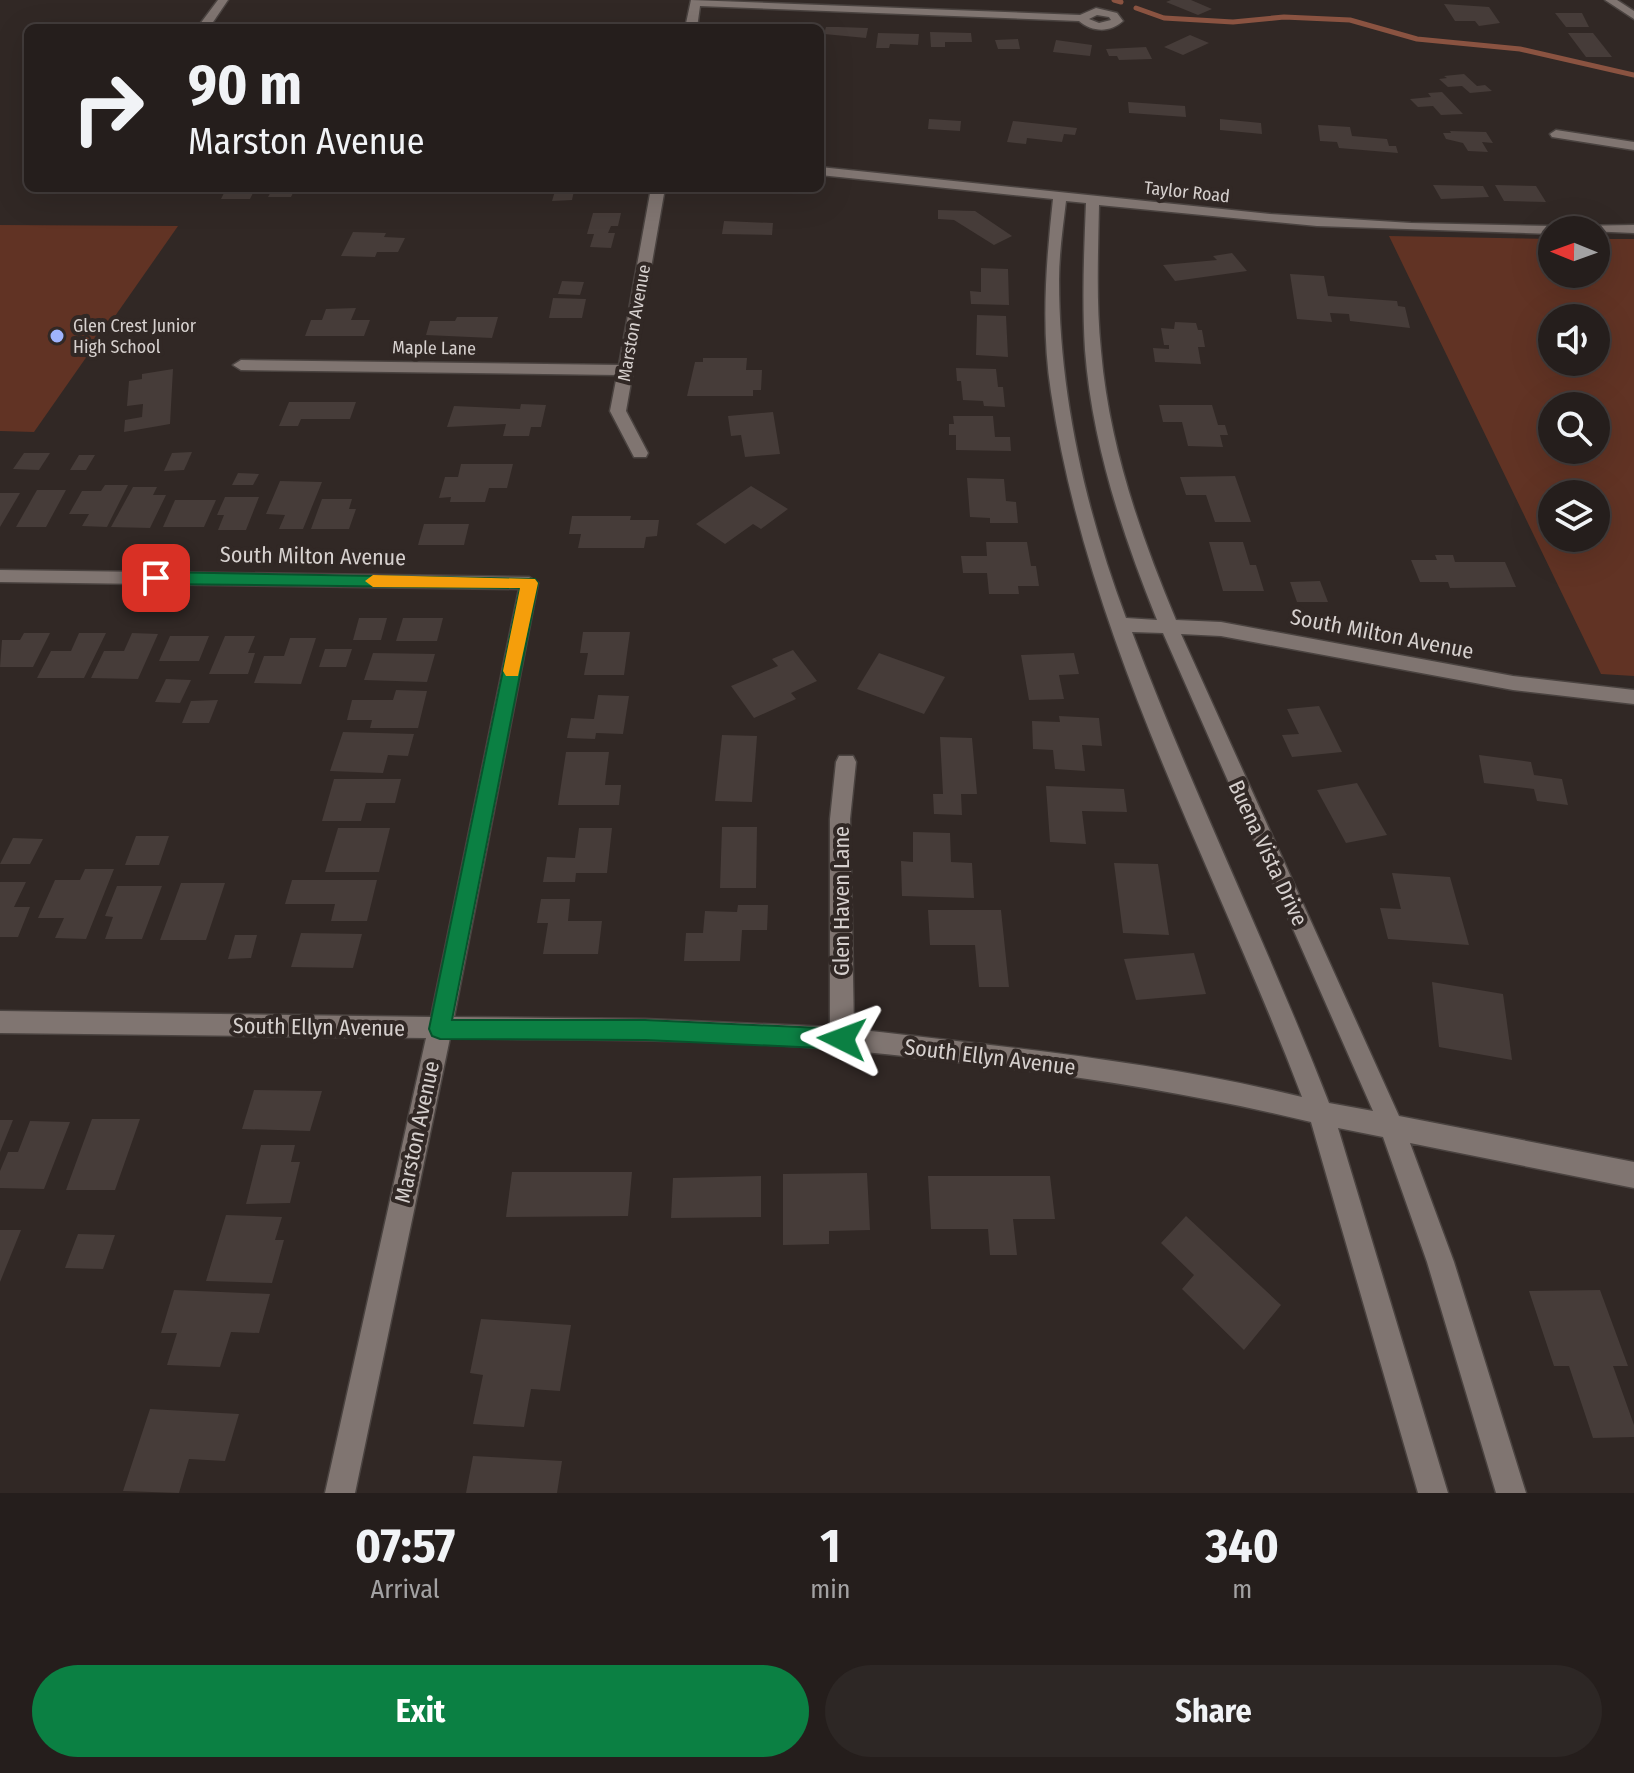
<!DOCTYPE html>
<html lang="en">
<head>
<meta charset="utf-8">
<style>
  :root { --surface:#251e1c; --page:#2d2725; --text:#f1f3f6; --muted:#a3a2a3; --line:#423c3b; --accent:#0b8043 }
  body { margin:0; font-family:"Fira Sans Condensed",sans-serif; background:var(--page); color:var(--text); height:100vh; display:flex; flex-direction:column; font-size:30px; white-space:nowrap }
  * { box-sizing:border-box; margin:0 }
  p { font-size:26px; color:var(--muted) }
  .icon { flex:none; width:44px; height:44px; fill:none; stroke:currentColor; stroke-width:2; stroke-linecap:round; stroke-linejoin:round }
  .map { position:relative; height:1493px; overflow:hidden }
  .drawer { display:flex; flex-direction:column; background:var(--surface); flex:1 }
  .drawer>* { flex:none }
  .banner { position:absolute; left:24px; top:24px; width:800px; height:168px; border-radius:12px; box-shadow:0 8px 32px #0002,0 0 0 2px var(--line); background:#251e1c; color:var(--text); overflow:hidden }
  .needle { width:52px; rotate:271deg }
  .controls { position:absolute; left:1538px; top:216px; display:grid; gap:16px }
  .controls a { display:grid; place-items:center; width:72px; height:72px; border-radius:50%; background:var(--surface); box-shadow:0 8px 32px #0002,0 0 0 2px var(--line); font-size:40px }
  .pin { position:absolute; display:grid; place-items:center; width:68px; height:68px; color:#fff; margin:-34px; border-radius:16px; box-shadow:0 4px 12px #0006 }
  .me { position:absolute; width:88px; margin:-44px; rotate:273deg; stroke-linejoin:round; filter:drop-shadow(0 0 6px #0008) }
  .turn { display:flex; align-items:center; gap:28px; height:168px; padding:0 32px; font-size:36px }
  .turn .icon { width:104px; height:104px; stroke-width:2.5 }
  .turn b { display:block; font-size:56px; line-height:68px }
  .eta { display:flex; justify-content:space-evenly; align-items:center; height:136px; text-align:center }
  .eta b { font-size:48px; font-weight:700; line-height:56px }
  .cta { display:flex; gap:16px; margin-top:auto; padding:16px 32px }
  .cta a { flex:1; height:92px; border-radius:48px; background:var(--accent); color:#fff; font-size:32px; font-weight:700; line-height:92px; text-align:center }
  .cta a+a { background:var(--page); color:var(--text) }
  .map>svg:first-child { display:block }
  .green { fill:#613324; fill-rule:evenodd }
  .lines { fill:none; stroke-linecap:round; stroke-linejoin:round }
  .stream { stroke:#8a5341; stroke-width:5 }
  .building { fill:#463c39 }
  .minor-casing { stroke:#4a4340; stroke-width:3 }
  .minor { fill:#807571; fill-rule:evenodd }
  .route { fill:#0b8043; stroke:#07532c; stroke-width:2 }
  .slow { fill:#f59e0b }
  .poi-dot { fill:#9fb3fd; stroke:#312825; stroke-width:3 }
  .labels { text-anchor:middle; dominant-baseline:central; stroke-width:8; stroke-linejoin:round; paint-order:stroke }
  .far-street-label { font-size:18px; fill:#d6d0ce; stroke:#312825 }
  .far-poi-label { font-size:18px; fill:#d6d0ce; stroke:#312825; text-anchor:start }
  .street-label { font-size:22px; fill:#d6d0ce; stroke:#312825 }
</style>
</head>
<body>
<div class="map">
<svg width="1634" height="1493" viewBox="0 0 1634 1493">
  <rect width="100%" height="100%" fill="#312825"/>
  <!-- green -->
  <g class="green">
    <polygon points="0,225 178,226 34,432 0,431"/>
    <path d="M1389,236L1552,239V274H1596V239H1634V676L1601,674ZM1552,318H1596V362H1552ZM1552,406H1596V450H1552ZM1552,494H1596V538H1552Z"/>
  </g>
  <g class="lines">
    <!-- stream -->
    <g class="stream">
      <polyline points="1114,0 1121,2"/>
      <polyline points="1136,8 1164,18 1233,22 1284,17 1350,20 1417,39 1520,49 1634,75"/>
    </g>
  </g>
  <!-- building -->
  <g class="building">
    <polygon points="1171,0 1191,0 1212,9 1198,15 1166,2"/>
    <polygon points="1444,4 1489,7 1500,23 1479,26 1475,21 1455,21"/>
    <polygon points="1555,13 1582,13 1589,27 1566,27"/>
    <polygon points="732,22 762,23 761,28 730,28"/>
    <polygon points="826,27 839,27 868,28 866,38 824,34"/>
    <polygon points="930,32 971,33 972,42 945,42 945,47 931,47"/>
    <polygon points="878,33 919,34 918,45 890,44 889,48 876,48"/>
    <polygon points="1568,33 1593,33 1612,57 1586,57"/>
    <polygon points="1190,35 1209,43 1183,55 1164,47"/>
    <polygon points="1018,39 1020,49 998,49 995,40"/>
    <polygon points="1056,40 1092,45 1090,56 1053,52"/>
    <polygon points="1146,47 1152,59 1119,60 1117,56 1109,56 1106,49"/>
    <polygon points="1464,74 1477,86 1485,85 1492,91 1470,93 1462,86 1448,87 1439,79 1447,78 1444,76"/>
    <polygon points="1442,92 1463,114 1441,115 1433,106 1418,107 1410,99 1431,97 1428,93"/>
    <polygon points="1128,102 1185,106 1186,117 1129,113"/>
    <polygon points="929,119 961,121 960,131 928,129"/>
    <polygon points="1220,119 1261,123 1262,134 1220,130"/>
    <polygon points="1013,121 1077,128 1075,135 1064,134 1062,142 1027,138 1026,144 1007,142"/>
    <polygon points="1318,125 1350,127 1352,136 1387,139 1389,146 1396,146 1398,153 1339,148 1337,142 1320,141"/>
    <polygon points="1450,131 1486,132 1493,143 1482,142 1488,152 1468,151 1463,143 1446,139 1443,133 1451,133"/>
    <polygon points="1433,185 1483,186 1489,197 1441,199"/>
    <polygon points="1495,185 1536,186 1546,202 1504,201"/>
    <polygon points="209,188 262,188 260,191 254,191 250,199 221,199 225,191 207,191"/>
    <polygon points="273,188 328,188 327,191 294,191 291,197 268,197"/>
    <polygon points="579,188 608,188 607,193 578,193"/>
    <polygon points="555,191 574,191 572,200 552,201"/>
    <polygon points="938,210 975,211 1012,236 994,245 954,220 938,219"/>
    <polygon points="593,213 621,213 618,226 611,226 608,233 615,233 611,248 590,247 594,234 587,234"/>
    <polygon points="724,221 773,223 772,235 722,234"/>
    <polygon points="353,232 386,233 384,237 405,238 398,252 377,252 375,257 341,256"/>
    <polygon points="1232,253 1247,271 1175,281 1163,265 1217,260 1213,256"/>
    <polygon points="981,268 1008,269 1009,305 971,304 970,291 981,292"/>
    <polygon points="1290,274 1324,276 1328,296 1397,301 1398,306 1405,307 1410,328 1350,321 1349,314 1330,313 1332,322 1297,319"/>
    <polygon points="562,281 584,282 580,295 558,294"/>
    <polygon points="553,298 586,299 582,318 549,318"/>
    <polygon points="356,308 351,320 370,320 364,336 305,336 311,320 322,320 326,309"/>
    <polygon points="977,315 1006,316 1008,357 976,355"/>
    <polygon points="457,317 498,317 492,338 426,335 430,321 455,321"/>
    <polygon points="1175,322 1196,323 1198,330 1202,330 1205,347 1198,347 1201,364 1155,362 1153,348 1169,349 1169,345 1164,345 1161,328 1174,329"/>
    <polygon points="703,358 747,358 746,370 762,370 761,390 753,390 753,396 687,396 695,362 703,362"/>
    <polygon points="956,368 996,369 998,387 1003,387 1005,407 984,406 983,401 963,400 961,381 957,381"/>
    <polygon points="173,369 170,424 124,432 125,420 142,417 143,404 127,406 129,381 142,379 142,374"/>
    <polygon points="289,402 356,402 350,419 301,419 298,426 279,426"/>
    <polygon points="521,404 546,405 541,427 531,427 529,436 503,436 506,424 447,427 454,406 520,409"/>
    <polygon points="1159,405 1212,405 1218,425 1225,425 1228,435 1220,435 1223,447 1188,446 1182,422 1163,422"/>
    <polygon points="773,412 780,454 745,457 741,435 731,436 728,416"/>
    <polygon points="953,416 993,416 995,437 1010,437 1011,451 956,450 956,435 949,435 949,424 954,424"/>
    <polygon points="192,452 184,470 164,471 172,453"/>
    <polygon points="24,453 50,453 39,470 13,469"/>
    <polygon points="79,455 95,455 86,470 70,470"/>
    <polygon points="461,464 513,464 507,488 489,488 485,502 450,502 451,497 439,498 445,477 458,477"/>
    <polygon points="238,473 259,474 253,485 232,485"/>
    <polygon points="1235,476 1251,522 1215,522 1206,495 1186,495 1180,477"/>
    <polygon points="967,478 1004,479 1006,501 1016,502 1018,523 990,523 990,518 970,517"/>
    <polygon points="280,481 322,482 303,529 279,529 285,515 266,514"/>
    <polygon points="105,485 128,485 107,527 82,526 89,514 69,514 82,491 101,491"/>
    <polygon points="751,486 788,509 761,529 753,524 725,544 696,524"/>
    <polygon points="133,487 157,487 153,495 166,495 150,528 111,527"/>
    <polygon points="37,490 66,490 46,527 16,527"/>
    <polygon points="0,493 20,493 0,527"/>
    <polygon points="225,497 259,497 246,530 218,530 224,515 217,515"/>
    <polygon points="322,499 352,499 349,509 356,509 349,529 311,529"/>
    <polygon points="175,500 216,500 204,527 163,527"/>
    <polygon points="572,516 631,516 630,520 659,520 657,536 646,537 644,548 578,548 581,534 569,534"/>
    <polygon points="424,524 469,524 464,545 418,545"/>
    <polygon points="986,542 1027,542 1031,566 1036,566 1039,586 1018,586 1019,594 989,594 987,573 963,573 961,556 987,556"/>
    <polygon points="1209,542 1243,542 1250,565 1256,565 1264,591 1223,591"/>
    <polygon points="1435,555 1453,555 1455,562 1505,562 1516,587 1450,588 1448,582 1420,582 1411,560 1437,560"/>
    <polygon points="1320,581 1328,602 1297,602 1290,582"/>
    <polygon points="359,618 387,618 381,640 353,640"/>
    <polygon points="403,618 443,618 437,641 396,641"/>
    <polygon points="583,632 630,632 624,675 584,675 588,653 580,653"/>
    <polygon points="24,633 50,633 33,667 0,667 2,640 20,640"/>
    <polygon points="79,633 106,633 84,678 37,678 51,651 71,651"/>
    <polygon points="132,633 158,634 138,679 91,678 104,651 124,651"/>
    <polygon points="170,636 209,636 199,661 159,661"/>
    <polygon points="225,636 255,636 248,653 255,653 248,674 209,674"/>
    <polygon points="290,638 316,638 301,684 254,683 264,656 284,656"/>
    <polygon points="325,649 352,649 346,667 319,667"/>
    <polygon points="793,650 817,681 791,693 796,699 754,718 731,686 778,666 772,659"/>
    <polygon points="373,653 435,654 427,682 364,680"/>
    <polygon points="879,653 945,677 924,714 857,689"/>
    <polygon points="1074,653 1079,674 1059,675 1064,699 1029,700 1021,655"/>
    <polygon points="166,679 191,680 180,703 155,702"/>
    <polygon points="396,690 427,691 418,728 370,728 372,720 347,720 352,700 393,700"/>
    <polygon points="598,695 629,696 623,734 596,733 595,739 567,738 571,718 594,719"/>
    <polygon points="218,700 209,723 182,723 191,701"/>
    <polygon points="1319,706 1342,752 1292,757 1282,735 1299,734 1287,709"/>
    <polygon points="1059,716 1099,718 1102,746 1082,745 1085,771 1055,769 1053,750 1033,749 1032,721 1060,722"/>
    <polygon points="343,732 414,734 408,756 388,755 383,773 330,771"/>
    <polygon points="722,735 757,736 752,802 715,801"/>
    <polygon points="940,737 972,738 977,794 961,794 962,815 934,814 933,794 943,794"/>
    <polygon points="566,752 609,752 605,785 621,785 619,805 558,805"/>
    <polygon points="1479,755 1531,762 1534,775 1562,779 1568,805 1537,801 1534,789 1484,783"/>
    <polygon points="334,779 401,779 395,803 366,803 361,821 322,821"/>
    <polygon points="1357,783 1387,835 1346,843 1317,790"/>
    <polygon points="1046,786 1124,789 1127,812 1082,811 1086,844 1050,842"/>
    <polygon points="722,827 757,827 756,888 720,888"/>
    <polygon points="338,828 390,828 379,872 325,872"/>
    <polygon points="579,828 612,828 607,873 576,873 575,882 543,882 547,857 575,858"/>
    <polygon points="913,832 950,833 951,862 972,863 974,898 902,896 901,861 913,862"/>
    <polygon points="136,836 169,836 159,865 125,865"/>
    <polygon points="13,838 43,839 30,864 0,864"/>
    <polygon points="1114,863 1158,864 1169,935 1123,933"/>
    <polygon points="85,869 114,869 86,939 55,938 64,918 38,918 55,880 80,880"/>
    <polygon points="1392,873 1450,877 1469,945 1388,939 1380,908 1401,909"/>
    <polygon points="292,880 377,880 367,921 331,921 335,904 285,904"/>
    <polygon points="0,882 26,882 14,907 30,907 18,937 0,937"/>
    <polygon points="181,883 225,883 206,940 160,940"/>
    <polygon points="117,886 162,886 142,939 105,939 113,917 105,916"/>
    <polygon points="541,899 570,899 568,921 602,921 598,954 543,954 548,923 537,923"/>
    <polygon points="738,905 768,905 767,930 742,930 740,961 684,961 686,933 703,933 705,911 737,912"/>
    <polygon points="928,910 1001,910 1009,987 979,987 975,945 930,945"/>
    <polygon points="301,933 362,934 353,968 291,967"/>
    <polygon points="235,935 257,935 251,958 228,959"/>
    <polygon points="1194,953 1206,994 1136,1000 1124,959"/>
    <polygon points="1432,982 1503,994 1512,1060 1439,1047"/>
    <polygon points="254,1090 322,1091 310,1131 242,1129"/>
    <polygon points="92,1119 140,1119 115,1190 66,1190"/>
    <polygon points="0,1120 13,1120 0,1152"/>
    <polygon points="30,1121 70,1122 44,1189 0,1188 0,1171 8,1152 18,1152"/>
    <polygon points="261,1145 295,1145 291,1162 300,1162 290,1203 246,1204"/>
    <polygon points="512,1172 632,1172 628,1216 506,1217"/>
    <polygon points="867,1173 870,1230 829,1231 829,1244 783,1245 783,1174"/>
    <polygon points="761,1176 761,1217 671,1218 673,1178"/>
    <polygon points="928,1176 1050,1176 1055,1219 1013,1219 1017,1255 990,1255 988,1229 931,1229"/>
    <polygon points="226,1215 282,1217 275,1240 284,1240 272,1283 206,1281"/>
    <polygon points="1186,1216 1281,1305 1244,1350 1182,1289 1194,1275 1161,1243"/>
    <polygon points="0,1230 21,1230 0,1282"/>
    <polygon points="78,1234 115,1235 103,1269 65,1268"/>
    <polygon points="174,1290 270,1294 259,1333 231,1332 220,1367 167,1365 177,1333 161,1333"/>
    <polygon points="1600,1290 1628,1366 1613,1366 1634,1425 1634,1437 1593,1438 1569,1366 1554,1366 1529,1291"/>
    <polygon points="481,1319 571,1325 560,1391 531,1389 524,1427 473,1424 483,1375 470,1373"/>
    <polygon points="150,1409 239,1414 225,1461 189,1459 179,1493 123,1491"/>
    <polygon points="473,1456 562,1461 557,1493 466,1493"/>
  </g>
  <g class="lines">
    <defs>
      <g id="minor">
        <polygon points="218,0 228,0 209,28 197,28"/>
        <path d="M691,0L1080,15L1096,8L1117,13L1123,21C1110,33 1092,32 1079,21L700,6L697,28H685ZM1097,15L1109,17L1111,20L1099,23L1089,19Z"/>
        <polygon points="1605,0 1617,0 1634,11 1634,19"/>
        <polygon points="1556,130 1634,142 1634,150 1552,137 1550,134"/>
        <path d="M820,167L1270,214L1411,223L1552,226L1559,230H1552V234L1317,226L1099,205C1098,254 1096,303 1101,351C1109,445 1140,534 1176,620L1221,622L1513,676L1634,690V704L1513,690L1221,636L1181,634L1399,1116L1634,1162V1188L1410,1143L1454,1262L1526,1493H1496L1427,1262L1383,1137L1338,1128L1448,1493H1418L1311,1122C1159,1085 1000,1065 844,1050C714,1038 581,1040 450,1038L355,1493H325L426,1038L0,1033V1011L431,1017L519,589L0,582V570L529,577L538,583L454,1017L645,1019L830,1027V819L836,762L839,756H853L856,762L850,819L854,1029C1004,1047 1155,1061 1302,1097C1214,864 1088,641 1051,392C1041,328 1046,263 1053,199L820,175ZM1066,201L1086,203C1084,252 1082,301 1085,350C1092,443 1122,533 1157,620L1126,618C1086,512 1059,394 1059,280C1059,253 1063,227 1066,201ZM1132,632L1163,633L1373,1111L1329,1103C1267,944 1192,791 1132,632Z"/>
        <polygon points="651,188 665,188 626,411 648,453 646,457 634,457 610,411 617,375 241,370 233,365 241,360 619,365"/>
        <polygon points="1634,225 1634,233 1565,230 1572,226"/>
      </g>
    </defs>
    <!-- minor casing -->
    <use href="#minor" class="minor-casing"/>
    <!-- minor -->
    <use href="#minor" class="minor"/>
  </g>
  <!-- route -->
  <polygon class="route" points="156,572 535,579 538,583 452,1020 645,1020 842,1029 849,1032 853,1039 849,1046 842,1049 645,1040 440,1039 432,1036 429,1029 520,588 156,584 148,578"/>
  <!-- slow -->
  <polygon class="slow" points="373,575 535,579 538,583 518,676 506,676 503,671 520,588 373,587 365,581"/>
  <!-- markers -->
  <circle class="poi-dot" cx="57" cy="336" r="8"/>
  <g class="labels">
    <!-- far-street labels -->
    <g class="far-street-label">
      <text transform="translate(1187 192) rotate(6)">Taylor Road</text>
      <text transform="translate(634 323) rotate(-80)">Marston Avenue</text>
      <text transform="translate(434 348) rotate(1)">Maple Lane</text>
    </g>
    <!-- far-poi labels -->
    <g class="far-poi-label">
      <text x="73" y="326">Glen Crest Junior<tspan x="73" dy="21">High School</tspan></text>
    </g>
    <!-- street labels -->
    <g class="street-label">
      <text transform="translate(313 556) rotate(1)">South Milton Avenue</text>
      <text transform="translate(1382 634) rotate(11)">South Milton Avenue</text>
      <text transform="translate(1268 853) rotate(65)">Buena Vista Drive</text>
      <text transform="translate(841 901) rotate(-90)">Glen Haven Lane</text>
      <text transform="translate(319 1027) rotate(1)">South Ellyn Avenue</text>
      <text transform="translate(990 1057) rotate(7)">South Ellyn Avenue</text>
      <text transform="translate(417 1132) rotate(-78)">Marston Avenue</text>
    </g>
  </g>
</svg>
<div class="controls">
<a><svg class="needle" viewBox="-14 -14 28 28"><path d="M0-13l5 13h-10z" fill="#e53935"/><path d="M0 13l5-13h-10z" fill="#a3a2a3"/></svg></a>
<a><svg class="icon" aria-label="sound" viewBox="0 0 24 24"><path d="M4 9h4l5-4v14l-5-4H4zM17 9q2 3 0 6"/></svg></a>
<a><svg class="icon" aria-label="search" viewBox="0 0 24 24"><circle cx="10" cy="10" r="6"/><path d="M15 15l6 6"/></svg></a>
<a><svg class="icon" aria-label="layers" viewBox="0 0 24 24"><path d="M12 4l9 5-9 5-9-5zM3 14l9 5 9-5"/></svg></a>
</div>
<div class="pin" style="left:156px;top:578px;background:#d93025"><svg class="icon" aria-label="arrive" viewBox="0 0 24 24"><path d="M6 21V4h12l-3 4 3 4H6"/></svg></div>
<svg class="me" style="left:842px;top:1039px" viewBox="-20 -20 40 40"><path d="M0-17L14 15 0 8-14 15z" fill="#0b8043" stroke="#fff" stroke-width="4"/></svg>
<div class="banner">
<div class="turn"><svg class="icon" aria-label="right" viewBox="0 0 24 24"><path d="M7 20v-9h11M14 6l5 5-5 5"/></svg><div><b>90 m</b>Marston Avenue</div></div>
</div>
</div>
<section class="drawer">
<div class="eta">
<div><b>07:57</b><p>Arrival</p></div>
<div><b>1</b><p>min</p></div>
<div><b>340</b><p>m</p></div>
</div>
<div class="cta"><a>Exit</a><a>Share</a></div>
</section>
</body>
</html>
